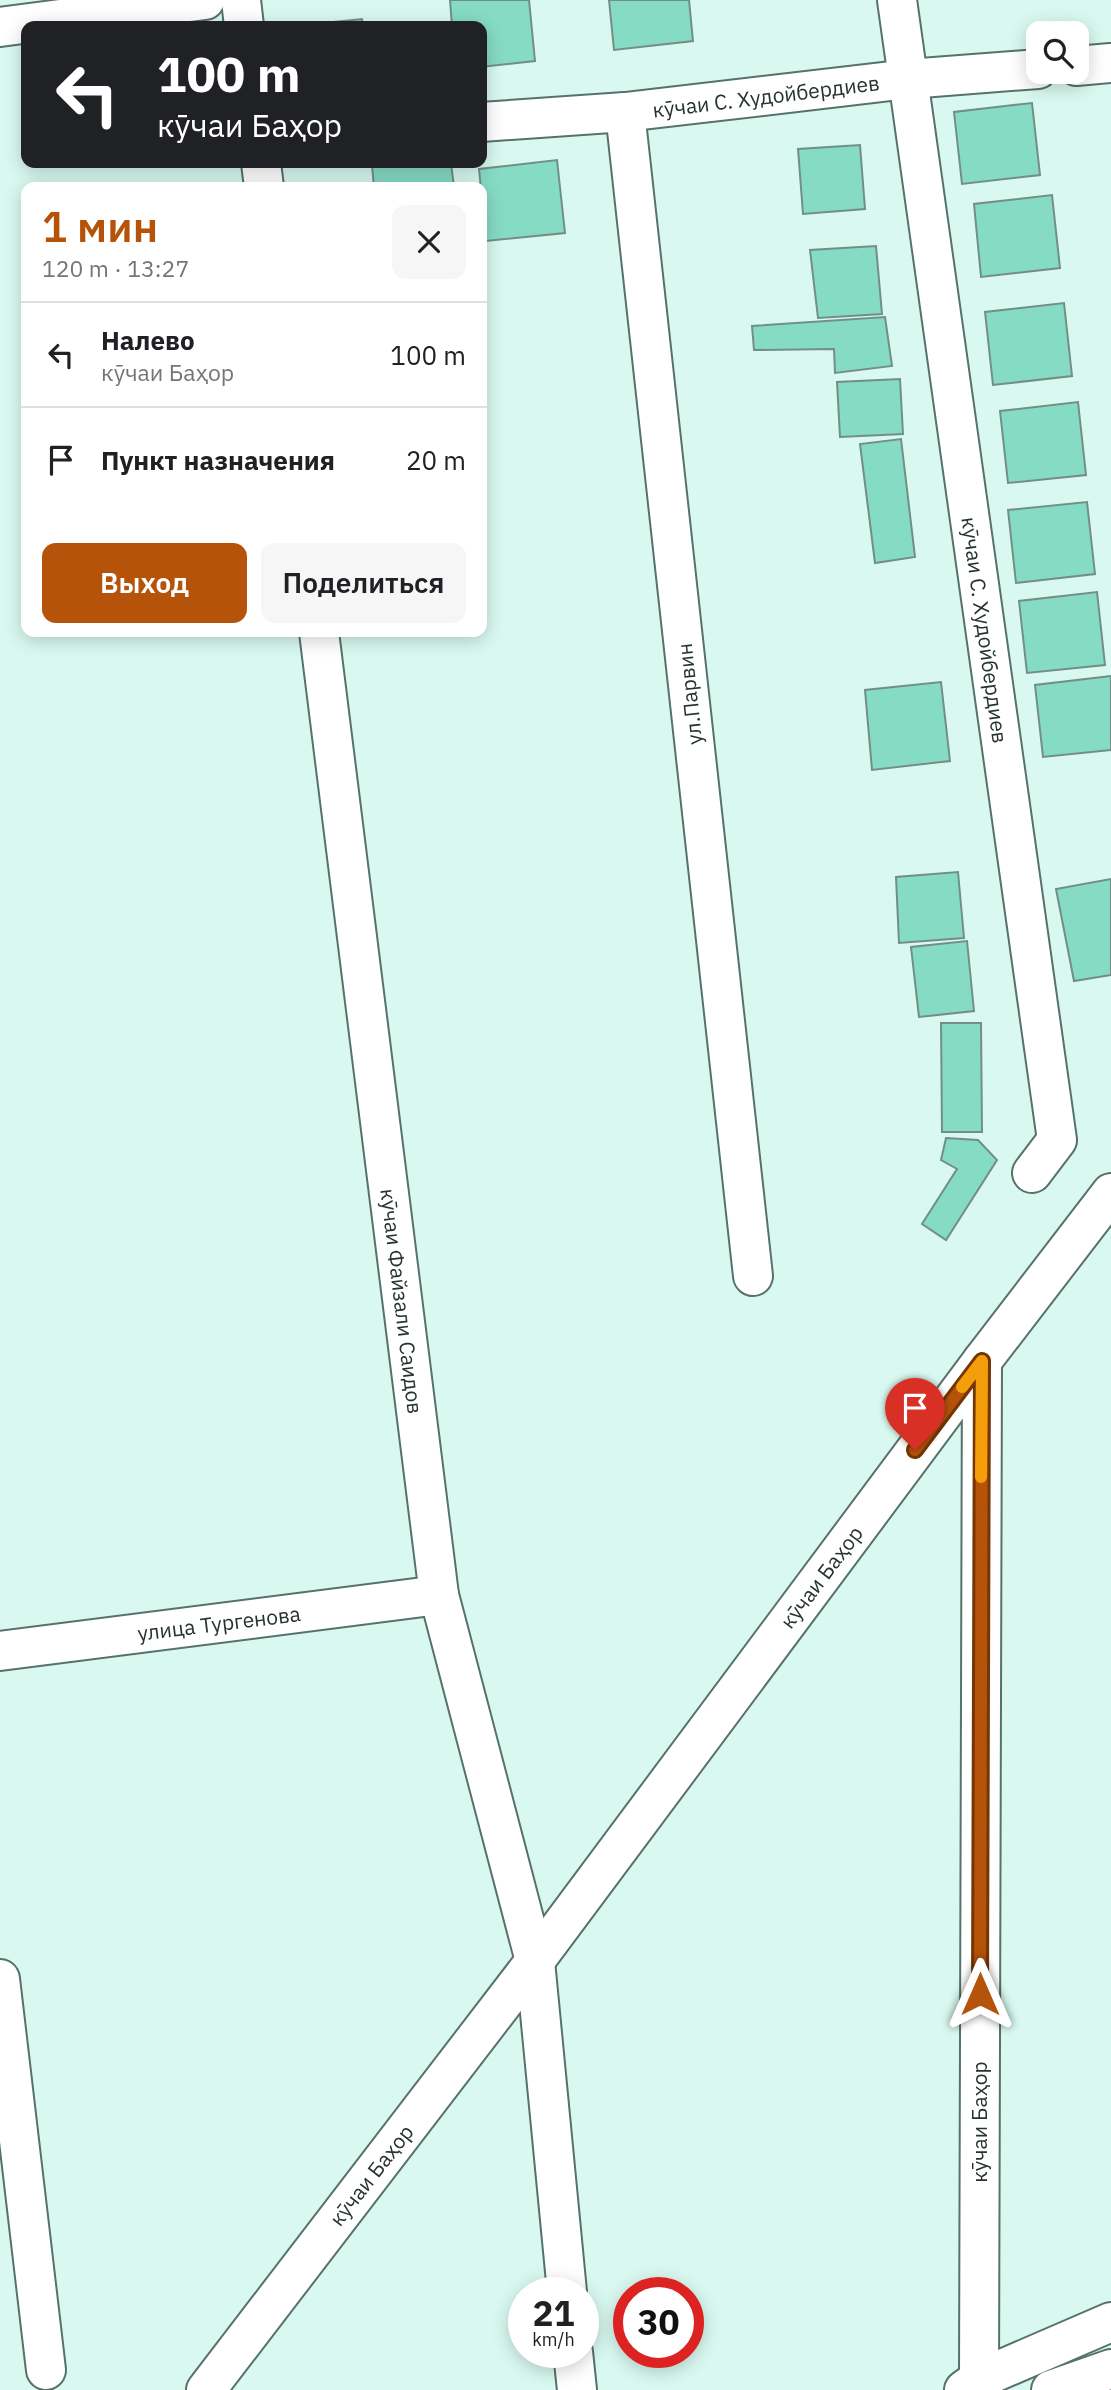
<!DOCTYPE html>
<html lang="ru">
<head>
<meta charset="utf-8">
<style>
  :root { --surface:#fff; --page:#f6f6f6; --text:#202124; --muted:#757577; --line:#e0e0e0; --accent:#b45309 }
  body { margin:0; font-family:"IBM Plex Sans",sans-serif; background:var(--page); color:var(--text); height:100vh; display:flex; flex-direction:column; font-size:26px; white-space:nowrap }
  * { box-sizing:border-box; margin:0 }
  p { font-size:23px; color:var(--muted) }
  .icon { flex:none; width:38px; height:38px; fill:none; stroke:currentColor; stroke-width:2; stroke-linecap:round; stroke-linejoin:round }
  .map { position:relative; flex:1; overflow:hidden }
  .panel { position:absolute; left:21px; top:182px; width:466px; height:455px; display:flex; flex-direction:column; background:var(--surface); border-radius:14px; box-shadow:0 4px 18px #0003 }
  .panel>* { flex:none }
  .top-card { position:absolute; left:21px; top:21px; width:466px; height:147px; border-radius:14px; box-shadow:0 4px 18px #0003; background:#202124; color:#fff; overflow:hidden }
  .buttons { position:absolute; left:1026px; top:21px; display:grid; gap:14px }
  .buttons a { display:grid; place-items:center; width:63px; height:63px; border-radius:14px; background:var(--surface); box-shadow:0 4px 18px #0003; font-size:35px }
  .speed { position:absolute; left:508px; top:2277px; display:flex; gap:14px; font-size:35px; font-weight:700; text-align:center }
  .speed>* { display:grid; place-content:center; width:91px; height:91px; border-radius:50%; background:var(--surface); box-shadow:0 4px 18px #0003; line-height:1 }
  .speed small { font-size:18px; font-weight:400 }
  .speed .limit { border:10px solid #d22; background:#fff; color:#111 }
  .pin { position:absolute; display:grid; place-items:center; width:60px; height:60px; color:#fff; margin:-72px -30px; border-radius:50% 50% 50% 0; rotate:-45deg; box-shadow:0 0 7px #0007 }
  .pin .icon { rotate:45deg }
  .me { position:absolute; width:77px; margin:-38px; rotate:0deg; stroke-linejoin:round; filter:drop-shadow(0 0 5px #0008) }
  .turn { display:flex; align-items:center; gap:24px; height:147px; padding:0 21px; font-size:32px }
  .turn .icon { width:91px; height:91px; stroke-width:2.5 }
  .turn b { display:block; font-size:49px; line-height:60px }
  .round { display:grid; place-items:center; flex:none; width:74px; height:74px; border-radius:14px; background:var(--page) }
  .headline { display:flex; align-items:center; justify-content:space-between; height:119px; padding:0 21px }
  h1 { font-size:42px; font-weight:600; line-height:52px; color:var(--accent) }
  .action { display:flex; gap:14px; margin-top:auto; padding:14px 21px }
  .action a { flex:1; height:80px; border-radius:14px; background:var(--accent); color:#fff; font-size:28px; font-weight:600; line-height:80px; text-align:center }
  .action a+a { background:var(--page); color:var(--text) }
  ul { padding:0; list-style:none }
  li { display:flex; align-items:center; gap:21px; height:105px; padding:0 21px; border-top:2px solid var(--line) }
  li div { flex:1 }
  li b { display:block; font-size:26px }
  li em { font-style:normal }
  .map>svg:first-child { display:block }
  .building { fill:#86dbc5; stroke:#728f87; stroke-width:2 }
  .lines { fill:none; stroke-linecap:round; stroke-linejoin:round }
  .minor-casing { stroke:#56726a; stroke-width:42 }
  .minor { stroke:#fff; stroke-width:38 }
  .route-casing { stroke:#753606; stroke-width:18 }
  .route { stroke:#b45309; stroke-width:12 }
  .slow { stroke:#f59e0b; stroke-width:12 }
  .labels { text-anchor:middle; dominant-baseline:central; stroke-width:6; stroke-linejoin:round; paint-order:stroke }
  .street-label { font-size:21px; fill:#273330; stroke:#fff }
</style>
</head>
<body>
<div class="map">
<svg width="1111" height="2390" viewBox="0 0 1111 2390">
  <rect width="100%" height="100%" fill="#d9f9f0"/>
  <!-- building -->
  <g class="building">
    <polygon points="450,0 529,0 535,61 481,67 481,26 452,26"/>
    <polygon points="609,0 689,0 693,41 614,50"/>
    <polygon points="362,19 363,26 293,26"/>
    <polygon points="1032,103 1040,175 962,184 954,112"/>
    <polygon points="860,145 865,209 803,214 798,149"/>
    <polygon points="557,160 565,233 486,241 479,169"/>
    <polygon points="407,163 451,163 454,187 374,187 372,166"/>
    <polygon points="1052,195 1060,268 981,277 974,204"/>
    <polygon points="876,246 882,314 818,318 810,250"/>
    <polygon points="1064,303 1072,376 993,385 985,312"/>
    <polygon points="885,317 892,366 835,373 834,349 754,350 752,326"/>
    <polygon points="900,379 903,434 840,437 837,382"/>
    <polygon points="1078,402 1086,475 1008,483 1000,411"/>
    <polygon points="901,439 915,557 875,563 860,444"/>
    <polygon points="1087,502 1095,574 1016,583 1008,510"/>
    <polygon points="1097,592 1105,665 1027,673 1019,601"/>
    <polygon points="1111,676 1111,750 1043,757 1035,685"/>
    <polygon points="941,682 950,761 872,770 865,690"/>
    <polygon points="958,872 964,938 899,943 896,877"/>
    <polygon points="1111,879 1111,975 1074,981 1056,889"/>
    <polygon points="967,941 974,1011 919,1017 911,947"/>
    <polygon points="941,1023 981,1023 982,1132 942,1132"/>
    <polygon points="946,1138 978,1140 997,1160 946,1240 922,1224 957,1169 941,1160"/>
  </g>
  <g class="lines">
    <defs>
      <g id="minor">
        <polyline points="241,0 244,26"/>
        <polyline points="897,0 1057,1140 1032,1173"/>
        <polyline points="0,27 205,0"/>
        <polyline points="1076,66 1111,63"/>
        <polyline points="625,112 753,1276"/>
        <polyline points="481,122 625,112 908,79 1038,69"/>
        <polyline points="261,163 264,187"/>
        <polyline points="319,632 439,1595 535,1961 567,2292"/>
        <polyline points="0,1651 439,1595"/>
        <polyline points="0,1979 46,2370"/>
        <polyline points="573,2352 577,2390"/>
        <polyline points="979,2379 982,1361"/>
        <polyline points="206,2390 535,1961 982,1361 1111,1193"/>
        <polyline points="964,2390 979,2379 1111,2322"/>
        <polyline points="1051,2390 1111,2369"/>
      </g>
    </defs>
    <!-- minor casing -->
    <use href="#minor" class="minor-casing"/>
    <!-- minor -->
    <use href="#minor" class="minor"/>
  </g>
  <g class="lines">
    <defs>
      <polyline id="route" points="915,1450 982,1361 980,1994"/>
    </defs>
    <!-- route casing -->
    <use href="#route" class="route-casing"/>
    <!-- route -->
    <use href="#route" class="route"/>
    <!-- slow -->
    <polyline class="slow" points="962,1387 982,1361 981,1477"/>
  </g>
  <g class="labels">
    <!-- street labels -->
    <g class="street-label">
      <text transform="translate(766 96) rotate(-7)">кӯчаи С. Худойбердиев</text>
      <text transform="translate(985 630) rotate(82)">кӯчаи С. Худойбердиев</text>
      <text transform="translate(689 694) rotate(-96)">ул.Парвин</text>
      <text transform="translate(402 1301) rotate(83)">кӯчаи Файзали Саидов</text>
      <text transform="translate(821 1577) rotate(-53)">кӯчаи Баҳор</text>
      <text transform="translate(219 1623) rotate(-7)">улица Тургенова</text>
      <text transform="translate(979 2122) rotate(-90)">кӯчаи Баҳор</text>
      <text transform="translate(371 2175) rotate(-52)">кӯчаи Баҳор</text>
    </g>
  </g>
</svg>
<div class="buttons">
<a><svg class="icon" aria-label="search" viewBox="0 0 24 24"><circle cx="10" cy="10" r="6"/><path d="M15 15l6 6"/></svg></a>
</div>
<div class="speed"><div>21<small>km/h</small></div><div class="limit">30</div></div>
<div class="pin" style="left:915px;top:1450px;background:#d93025"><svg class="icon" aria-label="arrive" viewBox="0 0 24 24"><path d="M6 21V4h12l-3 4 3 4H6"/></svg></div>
<svg class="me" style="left:980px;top:1994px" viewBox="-20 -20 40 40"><path d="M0-17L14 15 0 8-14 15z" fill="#b45309" stroke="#fff" stroke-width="4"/></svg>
<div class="top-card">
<div class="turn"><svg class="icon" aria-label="left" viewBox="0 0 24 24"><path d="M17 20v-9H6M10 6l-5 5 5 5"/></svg><div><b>100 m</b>кӯчаи Баҳор</div></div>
</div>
<section class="panel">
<div class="headline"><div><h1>1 мин</h1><p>120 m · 13:27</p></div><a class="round"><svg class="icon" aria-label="close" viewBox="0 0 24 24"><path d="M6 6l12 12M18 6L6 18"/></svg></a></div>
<ul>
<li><svg class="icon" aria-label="left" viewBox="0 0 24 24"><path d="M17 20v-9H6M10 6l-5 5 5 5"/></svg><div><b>Налево</b><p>кӯчаи Баҳор</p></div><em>100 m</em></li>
<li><svg class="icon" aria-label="arrive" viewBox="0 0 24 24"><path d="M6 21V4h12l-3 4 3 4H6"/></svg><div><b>Пункт назначения</b></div><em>20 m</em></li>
</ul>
<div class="action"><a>Выход</a><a>Поделиться</a></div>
</section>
</div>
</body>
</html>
